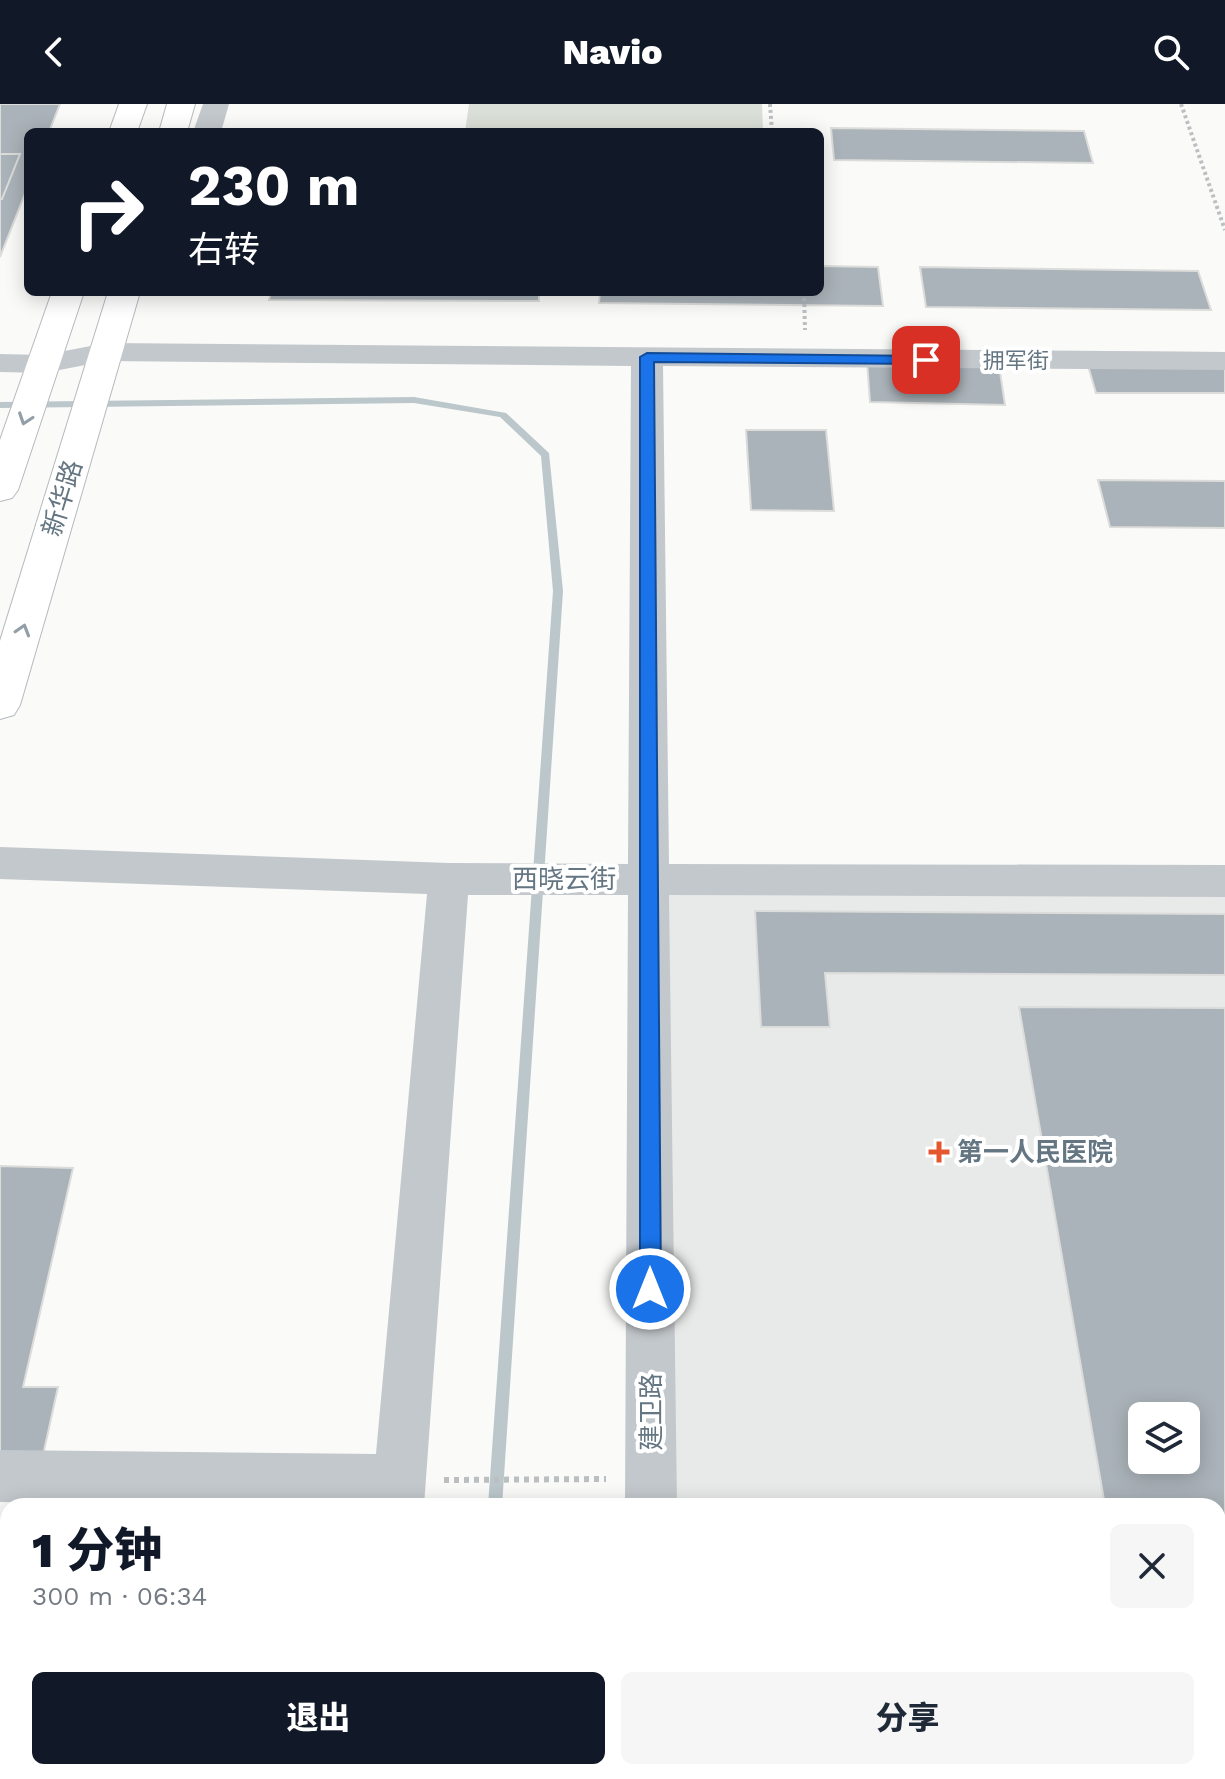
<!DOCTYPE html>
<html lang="zh">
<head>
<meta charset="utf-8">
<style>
  :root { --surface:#fff; --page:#f6f6f7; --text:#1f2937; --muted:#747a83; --accent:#111827 }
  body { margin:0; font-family:"Work Sans","Noto Sans SC",sans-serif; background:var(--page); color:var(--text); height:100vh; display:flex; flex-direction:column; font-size:30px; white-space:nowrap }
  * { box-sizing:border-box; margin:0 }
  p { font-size:26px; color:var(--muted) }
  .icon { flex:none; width:44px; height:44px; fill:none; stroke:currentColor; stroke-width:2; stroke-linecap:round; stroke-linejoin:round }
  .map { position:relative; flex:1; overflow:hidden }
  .side { position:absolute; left:0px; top:1394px; width:1226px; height:282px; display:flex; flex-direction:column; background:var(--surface); border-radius:24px 24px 0 0; box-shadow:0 4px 20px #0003 }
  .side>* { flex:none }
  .hud { position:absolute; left:24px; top:24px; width:800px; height:168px; border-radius:12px; box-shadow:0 4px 20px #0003; background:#111827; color:#fff; overflow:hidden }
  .buttons { position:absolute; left:1128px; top:1298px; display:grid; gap:16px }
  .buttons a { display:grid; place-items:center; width:72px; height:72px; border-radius:12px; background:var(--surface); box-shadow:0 4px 20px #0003; font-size:40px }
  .pin { position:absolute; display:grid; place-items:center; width:68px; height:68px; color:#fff; margin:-34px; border-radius:16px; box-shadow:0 4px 12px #0006 }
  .me { position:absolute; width:88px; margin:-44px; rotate:0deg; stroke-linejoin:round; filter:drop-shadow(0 0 6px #0008) }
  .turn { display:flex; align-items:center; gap:28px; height:168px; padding:0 32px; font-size:36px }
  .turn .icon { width:104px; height:104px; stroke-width:2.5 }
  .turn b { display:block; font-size:56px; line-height:68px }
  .round { display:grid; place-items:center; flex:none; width:84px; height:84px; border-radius:12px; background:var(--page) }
  .summary { display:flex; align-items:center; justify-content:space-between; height:136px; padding:0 32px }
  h1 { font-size:48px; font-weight:800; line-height:60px; color:var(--accent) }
  .primary-button { display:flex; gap:16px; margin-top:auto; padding:16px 32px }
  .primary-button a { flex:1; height:92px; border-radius:12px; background:var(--accent); color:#fff; font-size:32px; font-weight:800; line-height:92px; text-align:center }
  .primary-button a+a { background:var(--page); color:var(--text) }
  header { display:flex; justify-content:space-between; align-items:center; height:104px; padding:0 32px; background:var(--accent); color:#fff; font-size:36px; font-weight:800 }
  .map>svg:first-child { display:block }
  .built { fill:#e8e9e9; fill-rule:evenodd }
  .green { fill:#dadfd7 }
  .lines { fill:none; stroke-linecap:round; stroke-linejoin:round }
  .stream { fill:#bbc7cb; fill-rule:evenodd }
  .building { fill:#aab3b9; stroke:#dcdcda; stroke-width:2; fill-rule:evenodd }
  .major-casing { stroke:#b5babe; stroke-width:2 }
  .path-far1 { stroke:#bbbfc2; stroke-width:4; stroke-dasharray:3 3; stroke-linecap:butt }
  .path { stroke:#bbbfc2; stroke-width:6; stroke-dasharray:5 5; stroke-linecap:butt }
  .minor { fill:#c3c8cc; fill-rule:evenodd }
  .major { fill:#fff; fill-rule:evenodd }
  .oneway { stroke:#939fa8 }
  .route { fill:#1a73e8; stroke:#114b97; stroke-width:2 }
  .poi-dot { fill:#e4572e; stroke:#fff; stroke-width:3 }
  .labels { text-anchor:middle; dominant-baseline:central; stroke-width:8; stroke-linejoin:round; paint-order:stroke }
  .far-street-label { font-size:22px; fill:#657683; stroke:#fff }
  .street-label { font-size:26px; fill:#657683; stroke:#fff }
  .poi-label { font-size:26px; font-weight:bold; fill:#657683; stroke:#fff; text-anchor:start }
</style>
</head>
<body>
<header><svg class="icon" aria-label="back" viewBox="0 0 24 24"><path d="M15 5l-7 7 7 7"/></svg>Navio<svg class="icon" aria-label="search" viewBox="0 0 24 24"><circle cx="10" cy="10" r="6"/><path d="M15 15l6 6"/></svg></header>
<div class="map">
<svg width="1225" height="1675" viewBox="0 0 1225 1675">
  <rect width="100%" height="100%" fill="#fafaf8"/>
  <!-- built -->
  <path class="built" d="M651,780L1225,784V1675H660V1668H1218V1402H657ZM1142,1312H1186V1356H1142Z"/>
  <!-- green -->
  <polygon class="green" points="469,0 762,0 763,28 465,28"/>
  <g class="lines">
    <!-- stream -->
    <g class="stream">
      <polygon points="414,293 506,309 549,349 563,487 502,1402 488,1402 553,487 541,352 500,313 414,299 0,304 0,298"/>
      <rect x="468" y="1668" width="16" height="7"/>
    </g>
  </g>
  <!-- building -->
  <g class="building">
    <polygon points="0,0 60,0 49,28 28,28 28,82 0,153"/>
    <polygon points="831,24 1084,27 1093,59 834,56"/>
    <polygon points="0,50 20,50 2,95 0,95"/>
    <polygon points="820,162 878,163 883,202 599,199 600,188 820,188"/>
    <polygon points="920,163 1198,167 1211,206 926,203"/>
    <polygon points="271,188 539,188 539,197 269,196"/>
    <polygon points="1084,248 1225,249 1225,289 1096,289"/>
    <polygon points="867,257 999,261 1005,301 870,298"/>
    <polygon points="746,326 826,326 834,407 751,406"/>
    <polygon points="1098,376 1225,377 1225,424 1110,423"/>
    <polygon points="755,807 1225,810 1225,871 825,869 830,923 761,923"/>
    <path d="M1019,903L1225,904V1561H1218V1402H1105ZM1142,1312H1186V1356H1142Z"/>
    <polygon points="0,1062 73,1064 23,1283 58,1283 40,1365 0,1364"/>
    <rect x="0" y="1450" width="8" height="106"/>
    <polygon points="959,1668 1080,1668 1081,1675 959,1675"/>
  </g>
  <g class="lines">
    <defs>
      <g id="major">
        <polygon points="119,0 147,0 137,28 109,28"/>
        <polygon points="167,0 195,0 187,28 159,28"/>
        <polygon points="52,188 84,188 18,386 12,394 0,397 0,336"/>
        <polygon points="108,188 140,188 20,601 14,611 0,615 0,537"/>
      </g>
    </defs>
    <!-- major casing -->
    <use href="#major" class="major-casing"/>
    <!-- path-far1 -->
    <g class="path-far1">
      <polyline points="770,0 772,28"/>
      <polyline points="1181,0 1225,126"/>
      <polyline points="804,188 805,226"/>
    </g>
    <!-- path -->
    <polyline class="path" points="444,1376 606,1375"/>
    <!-- minor -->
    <g class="minor">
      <polygon points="203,0 229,0 221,28 193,28"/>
      <polygon points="106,239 1225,248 1225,266 663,262 669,760 1225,761 1225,793 669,791 677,1402 625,1402 628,791 468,791 424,1402 0,1398 0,1346 376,1350 427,790 0,775 0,743 449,759 628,760 631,262 106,257 44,269 0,268 0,250 44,251"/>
      <rect x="343" y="1668" width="58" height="7"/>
      <rect x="624" y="1668" width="58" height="7"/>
    </g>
    <!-- major -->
    <use href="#major" class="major"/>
  </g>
  <!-- one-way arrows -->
  <defs><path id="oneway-chevron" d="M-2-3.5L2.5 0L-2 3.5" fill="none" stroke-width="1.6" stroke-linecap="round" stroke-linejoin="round" transform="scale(2)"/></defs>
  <g class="oneway">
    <use href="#oneway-chevron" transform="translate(25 315) rotate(109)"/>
    <use href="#oneway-chevron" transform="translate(23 526) rotate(-73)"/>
  </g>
  <!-- route -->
  <polygon class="route" points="647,249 926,252 933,256 926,260 654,258 661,1185 658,1192 650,1195 643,1192 640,1185 640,253"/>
  <!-- markers -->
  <path class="poi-dot" d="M935 1036h8v8h8v8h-8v8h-8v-8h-8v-8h8z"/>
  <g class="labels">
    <!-- far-street labels -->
    <g class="far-street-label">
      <text x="1016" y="256">拥军街</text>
    </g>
    <!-- street labels -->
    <g class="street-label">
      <text transform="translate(62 394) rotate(-73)">新华路</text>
      <text x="564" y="775">西晓云街</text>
      <text transform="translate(651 1308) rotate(-90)">建卫路</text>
    </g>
    <!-- poi labels -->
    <g class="poi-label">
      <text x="957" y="1048">第一人民医院</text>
    </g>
  </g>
</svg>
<div class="buttons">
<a><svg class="icon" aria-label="layers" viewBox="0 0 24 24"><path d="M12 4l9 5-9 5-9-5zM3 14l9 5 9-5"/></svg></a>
</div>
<div class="pin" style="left:926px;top:256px;background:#d93025"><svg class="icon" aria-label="arrive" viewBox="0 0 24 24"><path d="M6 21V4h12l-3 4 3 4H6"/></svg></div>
<svg class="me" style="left:650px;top:1185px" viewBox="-20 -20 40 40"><circle r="17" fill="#1a73e8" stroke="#fff" stroke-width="3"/><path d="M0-11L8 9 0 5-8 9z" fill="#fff"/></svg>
<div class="hud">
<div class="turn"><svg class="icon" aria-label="right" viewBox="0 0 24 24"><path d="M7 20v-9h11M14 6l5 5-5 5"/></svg><div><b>230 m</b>右转</div></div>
</div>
<section class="side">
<div class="summary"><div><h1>1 分钟</h1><p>300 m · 06:34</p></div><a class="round"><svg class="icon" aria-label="close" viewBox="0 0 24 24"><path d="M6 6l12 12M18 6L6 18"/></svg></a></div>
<div class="primary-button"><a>退出</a><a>分享</a></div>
</section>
</div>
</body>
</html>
